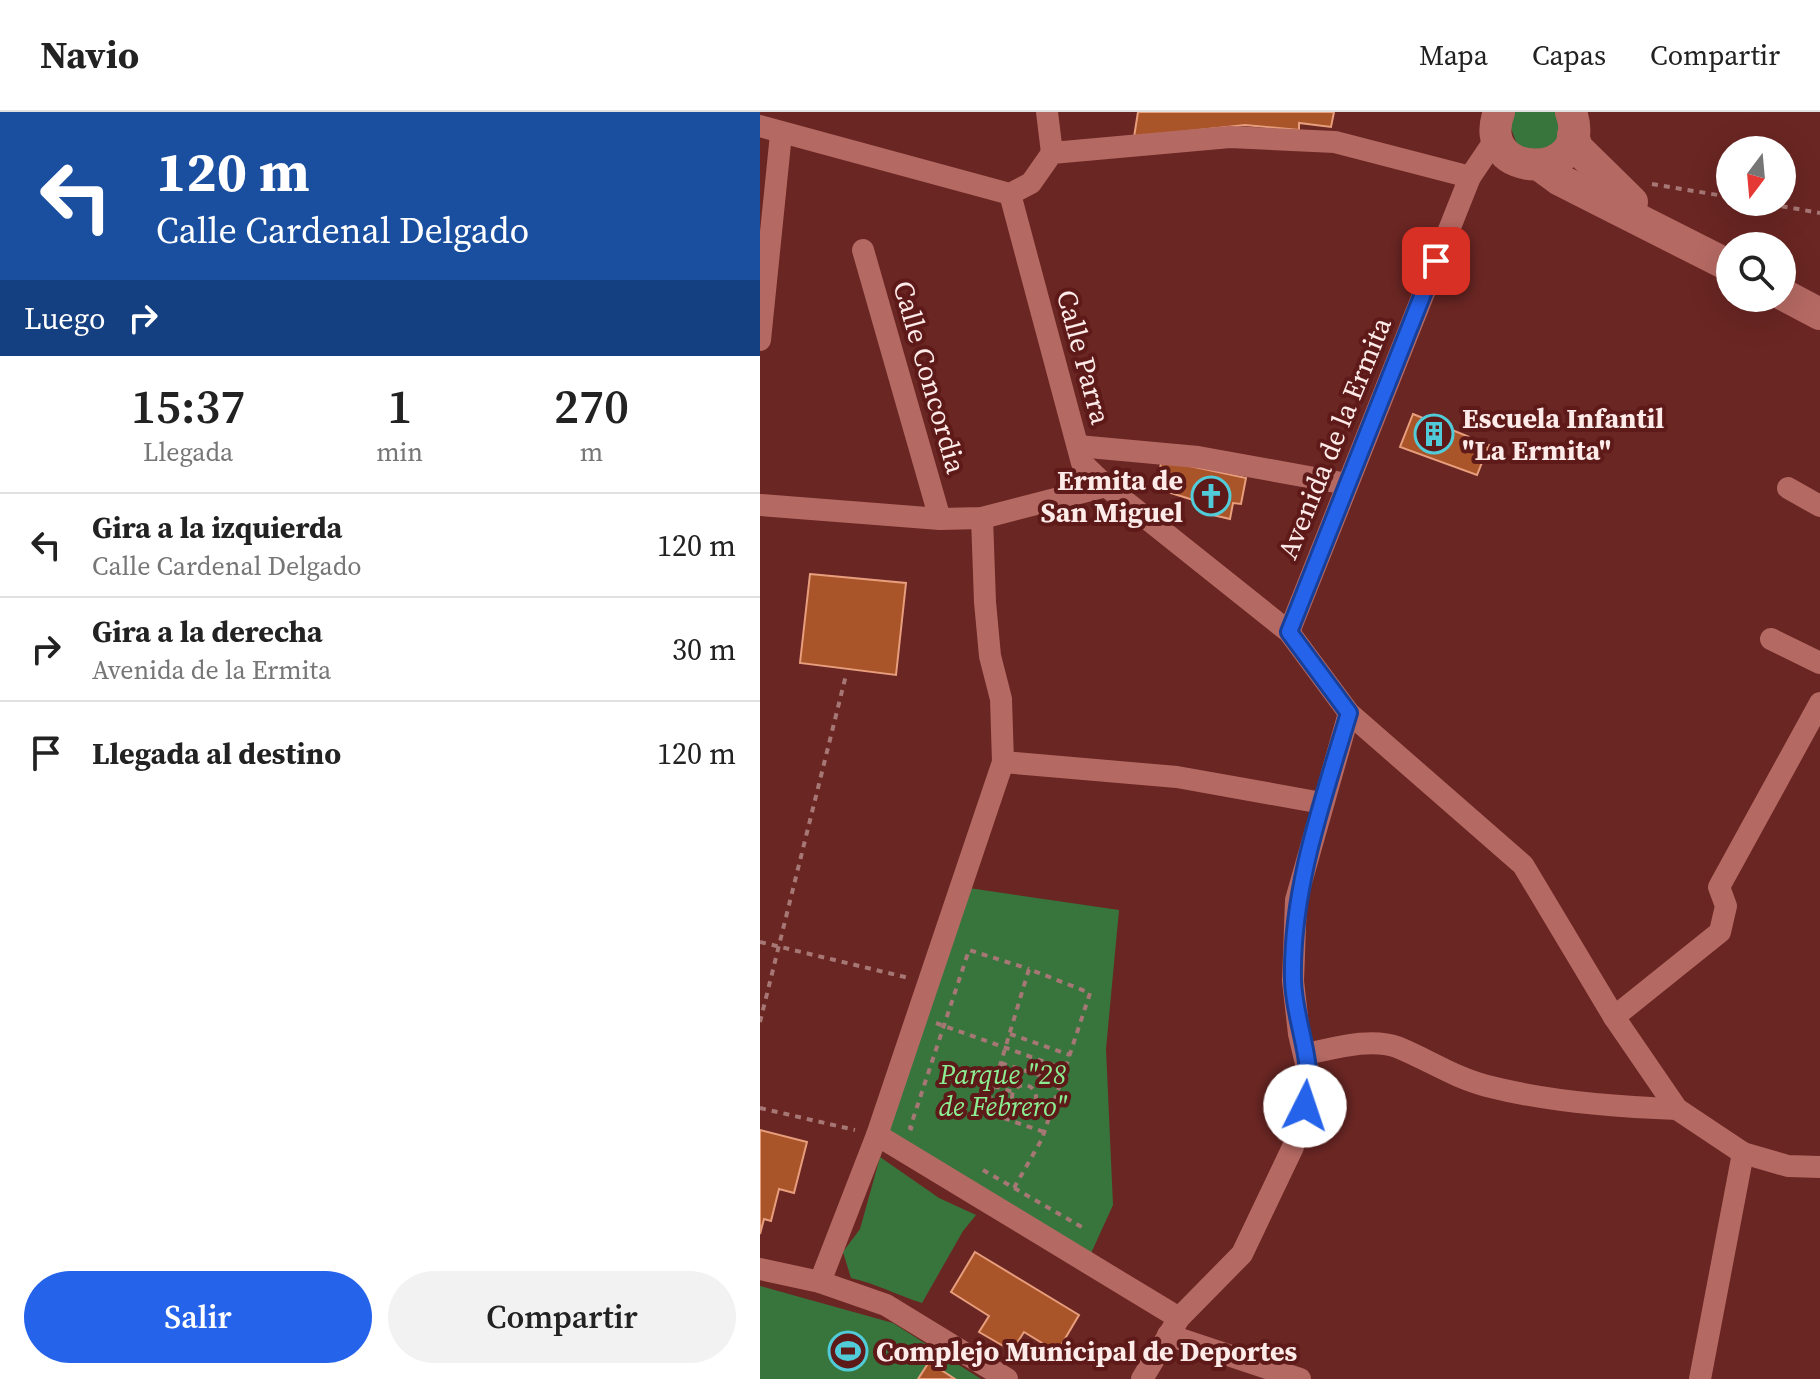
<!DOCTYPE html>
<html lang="es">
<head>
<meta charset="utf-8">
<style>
  :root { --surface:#fff; --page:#f2f2f2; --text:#222; --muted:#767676; --line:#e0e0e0; --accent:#2563eb }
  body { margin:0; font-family:"Source Serif 4",serif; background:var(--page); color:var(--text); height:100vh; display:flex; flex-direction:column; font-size:30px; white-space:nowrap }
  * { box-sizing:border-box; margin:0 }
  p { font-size:26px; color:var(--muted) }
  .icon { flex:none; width:44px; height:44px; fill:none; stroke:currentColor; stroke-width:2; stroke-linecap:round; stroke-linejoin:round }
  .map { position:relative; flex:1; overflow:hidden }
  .panel { display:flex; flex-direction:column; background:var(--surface); width:760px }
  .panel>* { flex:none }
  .hud { background:#1a4fa0; color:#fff; overflow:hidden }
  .needle { width:52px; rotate:196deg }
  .fabs { position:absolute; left:956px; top:24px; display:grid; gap:16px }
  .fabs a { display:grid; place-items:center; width:80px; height:80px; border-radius:50%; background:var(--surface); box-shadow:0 8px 32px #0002; font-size:40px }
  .pin { position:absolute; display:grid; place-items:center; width:68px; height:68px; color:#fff; margin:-34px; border-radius:16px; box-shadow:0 4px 12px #0006 }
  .me { position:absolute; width:88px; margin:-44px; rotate:4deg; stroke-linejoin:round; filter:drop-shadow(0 0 6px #0008) }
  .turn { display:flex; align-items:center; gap:28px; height:168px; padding:0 24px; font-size:36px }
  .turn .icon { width:104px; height:104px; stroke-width:2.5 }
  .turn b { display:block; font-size:56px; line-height:68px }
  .then { display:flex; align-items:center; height:76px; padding:0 24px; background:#0003; gap:16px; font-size:30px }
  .eta { display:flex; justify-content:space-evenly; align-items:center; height:136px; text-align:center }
  .eta b { font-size:48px; font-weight:600; line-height:56px }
  .primary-button { display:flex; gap:16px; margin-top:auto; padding:16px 24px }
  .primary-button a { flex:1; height:92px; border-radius:48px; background:var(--accent); color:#fff; font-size:32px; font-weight:600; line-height:92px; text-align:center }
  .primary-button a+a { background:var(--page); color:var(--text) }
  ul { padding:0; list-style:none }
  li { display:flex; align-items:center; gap:24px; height:104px; padding:0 24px; border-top:2px solid var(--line) }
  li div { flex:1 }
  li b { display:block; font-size:30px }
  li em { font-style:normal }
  header { display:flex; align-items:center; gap:48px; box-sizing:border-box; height:112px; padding:0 40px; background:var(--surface); border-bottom:2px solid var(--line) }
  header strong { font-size:38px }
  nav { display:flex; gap:44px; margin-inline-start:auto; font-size:28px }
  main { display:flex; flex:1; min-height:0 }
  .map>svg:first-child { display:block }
  .green { fill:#38753d }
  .building { fill:#aa5429; stroke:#e79e7d; stroke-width:2 }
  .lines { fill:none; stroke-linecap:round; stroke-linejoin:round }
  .path { stroke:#a67774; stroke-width:4; stroke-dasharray:6 6; stroke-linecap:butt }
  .street { stroke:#b56963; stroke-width:22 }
  .secondary { stroke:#b56963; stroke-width:32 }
  .route-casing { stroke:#184099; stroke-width:20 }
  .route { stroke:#2563eb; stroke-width:14 }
  .labels { text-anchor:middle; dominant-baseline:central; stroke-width:8; stroke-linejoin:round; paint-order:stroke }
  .street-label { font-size:28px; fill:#fdebe9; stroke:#5d1a19 }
  .poi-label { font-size:28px; font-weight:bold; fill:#fdebe9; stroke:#5d1a19; text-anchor:start }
  .park-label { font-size:28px; font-style:italic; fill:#8bee92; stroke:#5d1a19 }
</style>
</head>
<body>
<header>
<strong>Navio</strong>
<nav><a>Mapa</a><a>Capas</a><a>Compartir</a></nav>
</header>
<main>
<section class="panel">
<div class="hud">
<div class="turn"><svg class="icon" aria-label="left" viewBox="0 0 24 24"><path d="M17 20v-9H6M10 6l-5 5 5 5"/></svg><div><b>120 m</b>Calle Cardenal Delgado</div></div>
<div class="then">Luego<svg class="icon" aria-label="right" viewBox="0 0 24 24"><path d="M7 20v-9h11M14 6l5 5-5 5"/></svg></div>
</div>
<div class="eta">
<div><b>15:37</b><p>Llegada</p></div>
<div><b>1</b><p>min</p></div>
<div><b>270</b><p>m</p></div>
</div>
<ul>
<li><svg class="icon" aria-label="left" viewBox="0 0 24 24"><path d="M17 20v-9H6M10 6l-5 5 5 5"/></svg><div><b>Gira a la izquierda</b><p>Calle Cardenal Delgado</p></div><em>120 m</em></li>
<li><svg class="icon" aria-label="right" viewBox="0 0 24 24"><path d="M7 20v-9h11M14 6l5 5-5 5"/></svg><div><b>Gira a la derecha</b><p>Avenida de la Ermita</p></div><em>30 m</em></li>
<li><svg class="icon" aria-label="arrive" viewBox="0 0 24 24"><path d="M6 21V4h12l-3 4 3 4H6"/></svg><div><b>Llegada al destino</b></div><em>120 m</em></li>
</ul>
<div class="primary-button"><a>Salir</a><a>Compartir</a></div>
</section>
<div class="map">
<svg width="1060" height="1267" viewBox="0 0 1060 1267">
  <rect width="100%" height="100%" fill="#6a2623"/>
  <!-- green -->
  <g class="green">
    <polygon points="745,0 803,0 802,34 762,46"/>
    <polygon points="202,775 359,798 346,937 353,1093 327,1150 117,1023"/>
    <path d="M120,1045L179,1086L216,1103L203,1119L162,1191C137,1183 117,1172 91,1166L83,1140L100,1117Z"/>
    <polygon points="0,1174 133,1211 221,1267 0,1267"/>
  </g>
  <!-- building -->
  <g class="building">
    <polygon points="378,0 574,0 571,15 539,11 539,18 485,13 374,25"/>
    <polygon points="653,302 729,333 717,363 640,335"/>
    <polygon points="402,348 486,366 481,392 473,391 470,407 444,401 446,392 395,376"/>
    <polygon points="50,462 146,471 136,563 40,551"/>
    <polygon points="0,1018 47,1030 34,1081 19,1077 11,1109 4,1107 0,1122"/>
    <polygon points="215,1140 319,1203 297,1240 264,1220 252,1239 219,1220 229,1204 191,1180"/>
    <polygon points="169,1250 195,1267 158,1267"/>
  </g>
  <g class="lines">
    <!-- path -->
    <g class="path">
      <polyline points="892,72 970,85"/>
      <polyline points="998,90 1060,101"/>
      <polyline points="0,830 149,866"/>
      <polyline points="0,910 86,563"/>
      <polyline points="176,911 305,957"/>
      <polyline points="250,922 310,943"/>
      <polyline points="241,951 301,970"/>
      <circle cx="264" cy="985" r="12"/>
      <polyline points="234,974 253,980"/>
      <polyline points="275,988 292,994"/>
      <polyline points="0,996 95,1018"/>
      <polyline points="153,1017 150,1016 209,838 269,857"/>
      <polyline points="223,1058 325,1117"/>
      <polyline points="254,1076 282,1027 330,881 269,857 226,1000 284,1020"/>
    </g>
    <!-- street -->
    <g class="street">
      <polyline points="287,0 292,41"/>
      <polyline points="0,14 250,82 271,71 292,41 470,25 575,30 710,65"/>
      <polyline points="250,82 322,351 346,374 529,520 589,601 763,753 854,905 917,997 983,1041 1028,1054 1060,1055"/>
      <polyline points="103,138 180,407"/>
      <polyline points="0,228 21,22"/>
      <polyline points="318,334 438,345 587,372"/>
      <polyline points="1028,376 1060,394"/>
      <polyline points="0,393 180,407 222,406 346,374"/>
      <polyline points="529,520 710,65 737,25"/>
      <polyline points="1011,527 1060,551"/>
      <polyline points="243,650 417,665 562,691"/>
      <polyline points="854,905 960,820 966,794 959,775 1060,591"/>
      <path d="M546,942C572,937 610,925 637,935C667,947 695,966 727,974C789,990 854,995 917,997"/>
      <polyline points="117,1023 419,1206"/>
      <polyline points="0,1157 60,1170 126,1193 247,1267"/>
      <polyline points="60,1170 117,1023 243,650 241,587 230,544 225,490 222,406"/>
      <polyline points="408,1223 540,1267"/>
      <polyline points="382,1267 419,1206 482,1142 533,1035 551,973 539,922 533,869 536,788 589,601"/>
      <polyline points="940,1267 983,1041"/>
    </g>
    <!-- secondary -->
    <g class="secondary">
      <path d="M739,0C713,69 836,71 811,0"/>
      <polyline points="813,23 817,36 872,90"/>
      <polyline points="781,54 800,68 970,154"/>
      <polyline points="1022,182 1060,202"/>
    </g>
  </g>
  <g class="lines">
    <defs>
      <path id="route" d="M545,994C557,953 534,911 533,868C531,777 563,688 589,601L529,520L676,149"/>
    </defs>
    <!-- route casing -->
    <use href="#route" class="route-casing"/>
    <!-- route -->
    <use href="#route" class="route"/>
  </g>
  <!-- icons -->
  <defs>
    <symbol id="building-ring" viewBox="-11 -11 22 22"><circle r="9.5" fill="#5d1a19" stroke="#52cbd9" stroke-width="1.5"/><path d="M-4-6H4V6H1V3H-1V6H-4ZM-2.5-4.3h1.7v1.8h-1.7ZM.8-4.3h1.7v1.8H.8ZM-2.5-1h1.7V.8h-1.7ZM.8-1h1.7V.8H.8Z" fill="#52cbd9"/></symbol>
    <symbol id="church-ring" viewBox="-11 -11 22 22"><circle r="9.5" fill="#5d1a19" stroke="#52cbd9" stroke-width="1.5"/><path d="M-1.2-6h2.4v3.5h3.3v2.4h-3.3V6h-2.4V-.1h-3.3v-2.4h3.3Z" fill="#52cbd9"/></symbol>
    <symbol id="stadium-ring" viewBox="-11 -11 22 22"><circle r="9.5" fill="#5d1a19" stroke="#52cbd9" stroke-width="1.5"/><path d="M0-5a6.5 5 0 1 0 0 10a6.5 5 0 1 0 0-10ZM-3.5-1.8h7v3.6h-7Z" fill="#52cbd9"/></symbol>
  </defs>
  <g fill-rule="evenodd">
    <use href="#building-ring" x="652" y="300" width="44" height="44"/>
    <use href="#church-ring" x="429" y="362" width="44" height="44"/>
    <use href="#stadium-ring" x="66" y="1217" width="44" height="44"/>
  </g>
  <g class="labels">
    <!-- street labels -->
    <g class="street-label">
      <text transform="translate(324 245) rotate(75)">Calle Parra</text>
      <text transform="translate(170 265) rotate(74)">Calle Concordia</text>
      <text transform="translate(574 326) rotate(-68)">Avenida de la Ermita</text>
    </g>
    <!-- poi labels -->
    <g class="poi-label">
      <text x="702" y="306">Escuela Infantil<tspan x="702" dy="32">"La Ermita"</tspan></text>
      <text x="423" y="368" text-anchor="end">Ermita de<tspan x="423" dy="32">San Miguel</tspan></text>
      <text x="116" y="1239">Complejo Municipal de Deportes</text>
    </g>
    <!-- park labels -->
    <g class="park-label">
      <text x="243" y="962">Parque "28<tspan x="243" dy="32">de Febrero"</tspan></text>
    </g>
  </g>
</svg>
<div class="fabs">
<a><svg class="needle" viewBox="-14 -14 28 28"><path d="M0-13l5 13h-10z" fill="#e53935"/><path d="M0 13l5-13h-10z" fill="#767676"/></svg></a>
<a><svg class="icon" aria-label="search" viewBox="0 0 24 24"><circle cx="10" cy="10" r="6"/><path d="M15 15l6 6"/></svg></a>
</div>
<div class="pin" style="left:676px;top:149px;background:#d93025"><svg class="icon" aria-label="arrive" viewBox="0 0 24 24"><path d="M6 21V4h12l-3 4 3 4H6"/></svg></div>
<svg class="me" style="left:545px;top:994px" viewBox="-20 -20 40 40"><circle r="19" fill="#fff"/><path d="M0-13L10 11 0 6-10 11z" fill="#2563eb"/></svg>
</div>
</main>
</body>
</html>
